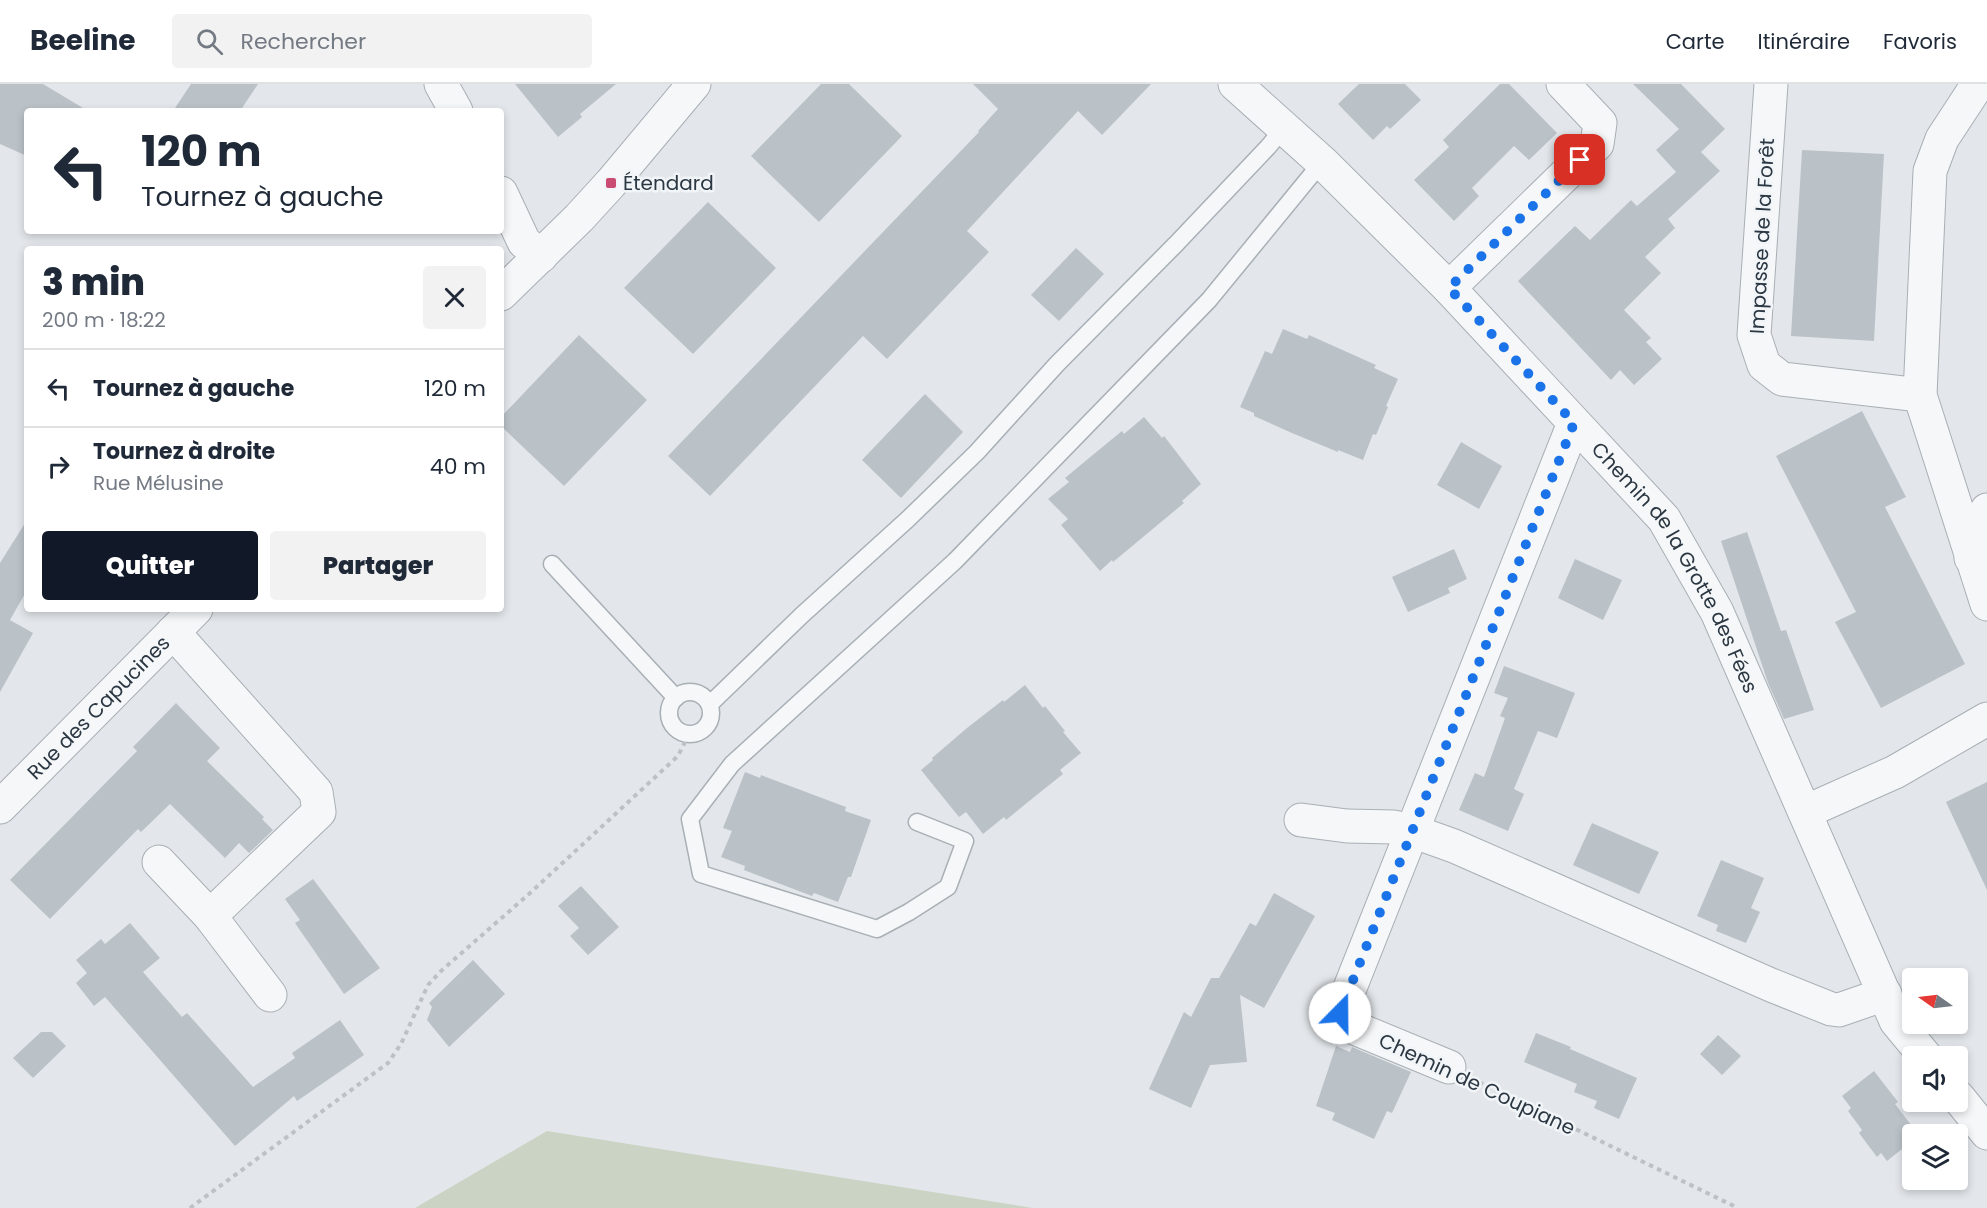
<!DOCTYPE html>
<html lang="fr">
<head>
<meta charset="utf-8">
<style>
  :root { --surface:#fff; --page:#f2f2f3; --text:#1f2937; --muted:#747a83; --line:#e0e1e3; --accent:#111827 }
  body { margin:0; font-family:Poppins,sans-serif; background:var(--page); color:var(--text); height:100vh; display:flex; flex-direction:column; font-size:22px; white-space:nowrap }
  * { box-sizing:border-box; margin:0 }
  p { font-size:20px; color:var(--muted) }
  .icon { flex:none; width:33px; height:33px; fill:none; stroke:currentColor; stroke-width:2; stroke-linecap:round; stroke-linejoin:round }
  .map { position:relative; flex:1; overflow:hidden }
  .side { position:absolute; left:24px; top:162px; width:480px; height:366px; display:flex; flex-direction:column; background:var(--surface); border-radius:6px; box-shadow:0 3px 9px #0003 }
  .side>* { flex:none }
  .hud { position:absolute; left:24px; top:24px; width:480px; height:126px; border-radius:6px; box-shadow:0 3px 9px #0003; background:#fff; color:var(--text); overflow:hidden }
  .needle { width:39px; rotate:284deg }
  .tools { position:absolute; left:1902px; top:884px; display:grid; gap:12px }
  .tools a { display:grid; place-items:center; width:66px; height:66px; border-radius:6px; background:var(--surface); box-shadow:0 3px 9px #0003; font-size:30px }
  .pin { position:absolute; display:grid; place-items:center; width:51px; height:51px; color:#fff; margin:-26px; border-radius:12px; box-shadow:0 3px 9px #0006 }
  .me { position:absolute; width:66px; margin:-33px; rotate:22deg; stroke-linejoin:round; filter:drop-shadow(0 0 4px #0008) }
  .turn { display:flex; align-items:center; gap:21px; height:126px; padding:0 18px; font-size:27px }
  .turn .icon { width:78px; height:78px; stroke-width:2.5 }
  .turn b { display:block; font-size:42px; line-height:51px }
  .round { display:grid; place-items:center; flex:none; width:63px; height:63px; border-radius:6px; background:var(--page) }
  .head { display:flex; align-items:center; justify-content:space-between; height:102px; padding:0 18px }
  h1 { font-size:36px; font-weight:800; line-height:45px }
  .primary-button { display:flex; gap:12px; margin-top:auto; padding:12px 18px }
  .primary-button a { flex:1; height:69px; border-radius:6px; background:var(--accent); color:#fff; font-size:24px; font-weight:800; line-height:69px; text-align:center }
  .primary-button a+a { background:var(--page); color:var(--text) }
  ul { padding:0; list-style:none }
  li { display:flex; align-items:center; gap:18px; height:78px; padding:0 18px; border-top:2px solid var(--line) }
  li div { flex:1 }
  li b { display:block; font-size:22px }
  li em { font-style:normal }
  header { display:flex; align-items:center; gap:36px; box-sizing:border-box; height:84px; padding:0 30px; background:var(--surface); border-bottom:2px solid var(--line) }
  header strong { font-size:28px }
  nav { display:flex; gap:33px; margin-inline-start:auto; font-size:21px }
  .search { width:420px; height:54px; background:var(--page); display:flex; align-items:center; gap:15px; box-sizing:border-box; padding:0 21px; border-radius:6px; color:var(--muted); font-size:22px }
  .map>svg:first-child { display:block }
  .green { fill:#cbd4c4 }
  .building { fill:#bac1c7 }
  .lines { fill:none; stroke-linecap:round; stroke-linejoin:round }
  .lane-casing { stroke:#a8afb5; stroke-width:19 }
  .street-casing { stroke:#a8afb5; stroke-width:35 }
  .path { stroke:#bcc1c6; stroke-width:4; stroke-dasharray:4.5 4.5; stroke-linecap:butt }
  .lane { stroke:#f5f7f9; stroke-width:16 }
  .street { stroke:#f5f7f9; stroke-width:33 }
  .route { stroke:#1a73e8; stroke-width:10; stroke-dasharray:0 18 }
  .poi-dot { fill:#cb4c73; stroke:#f2f5f8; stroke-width:2 }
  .labels { text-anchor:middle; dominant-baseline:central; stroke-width:5; stroke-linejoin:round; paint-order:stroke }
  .poi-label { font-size:20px; fill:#2b3742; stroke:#f2f5f8; text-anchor:start }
  .street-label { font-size:20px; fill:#2b3742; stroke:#f2f5f8 }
</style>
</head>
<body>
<header>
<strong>Beeline</strong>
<div class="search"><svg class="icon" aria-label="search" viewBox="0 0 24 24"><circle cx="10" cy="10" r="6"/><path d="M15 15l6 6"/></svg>Rechercher</div>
<nav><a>Carte</a><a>Itinéraire</a><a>Favoris</a></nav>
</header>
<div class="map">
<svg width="1987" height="1124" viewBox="0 0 1987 1124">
  <rect width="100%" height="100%" fill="#e3e7eb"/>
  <!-- green -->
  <polygon class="green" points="547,1047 1033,1124 415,1124"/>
  <!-- building -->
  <g class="building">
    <polygon points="0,0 43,0 88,27 27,27 27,72 0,60"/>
    <polygon points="191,0 258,0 240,27 173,27"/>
    <polygon points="515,0 616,0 580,30 582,33 558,53"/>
    <polygon points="821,0 849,0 902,52 819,138 751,72"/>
    <polygon points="973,0 1151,0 1102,51 1078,27 967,147 989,168 887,275 863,252 710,412 668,372 979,48 978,47 998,25"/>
    <polygon points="1359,0 1405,0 1421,16 1390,45 1387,42 1373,56 1338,20"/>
    <polygon points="1500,0 1509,0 1557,49 1529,76 1514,62 1472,104 1479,112 1454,137 1414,96 1449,63 1443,56"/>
    <polygon points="1633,0 1681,0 1725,45 1701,68 1720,87 1668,135 1675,144 1645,173 1661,189 1624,226 1651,254 1646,258 1662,275 1634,301 1620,286 1611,296 1518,197 1575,142 1590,156 1631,116 1637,122 1676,88 1656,66 1679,45"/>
    <polygon points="1802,66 1884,70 1874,257 1791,252"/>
    <polygon points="708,118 776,184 693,270 624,204"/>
    <polygon points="1076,164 1104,190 1059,237 1031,211"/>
    <polygon points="1283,245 1307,255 1309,251 1376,281 1374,284 1398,295 1386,322 1388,323 1376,351 1373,350 1363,376 1338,366 1338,368 1292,349 1254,332 1254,329 1240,323 1265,267 1272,270"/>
    <polygon points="579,251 647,316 564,402 501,342 501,333"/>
    <polygon points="925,310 963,348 901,414 862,376"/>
    <polygon points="1862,327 1906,413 1885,423 1965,580 1881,624 1835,538 1856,528 1776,372"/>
    <polygon points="1144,333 1162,354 1164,352 1201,400 1182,417 1184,419 1113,478 1112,476 1100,487 1061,441 1068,435 1048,415 1069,398 1065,394 1100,365 1122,347 1124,350"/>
    <polygon points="1461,358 1502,382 1479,425 1437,401"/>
    <polygon points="27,436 27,506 10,536 33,549 0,608 0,479"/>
    <polygon points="1747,448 1781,547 1786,546 1814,626 1784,635 1768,599 1721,457"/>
    <polygon points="1454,465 1467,495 1448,504 1450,509 1408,528 1392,493"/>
    <polygon points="1575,475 1622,496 1603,536 1558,514"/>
    <polygon points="1504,582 1575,609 1557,654 1538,647 1514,705 1524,710 1508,747 1459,726 1475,689 1484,693 1505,634 1500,632 1508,614 1494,609"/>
    <polygon points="1025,601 1043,624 1045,622 1065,647 1063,648 1081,669 1060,686 1063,690 1028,718 1006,736 1004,733 983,750 966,728 959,733 921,686 933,676 932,674 967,644 1003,616 1004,618"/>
    <polygon points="176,619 220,664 207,677 264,733 262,735 273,746 249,769 239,759 225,774 170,720 141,748 138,745 50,835 10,796 137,667 133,663"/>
    <polygon points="745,688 760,694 761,691 846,723 845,727 871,736 851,793 848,793 838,818 814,809 812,812 770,796 744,786 745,782 721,773 732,747 723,744"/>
    <polygon points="1987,698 1987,806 1946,718"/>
    <polygon points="1592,739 1659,768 1639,810 1573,781"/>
    <polygon points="1721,776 1764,794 1751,824 1760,828 1746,859 1716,847 1718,841 1697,832"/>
    <polygon points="313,795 380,884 344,910 295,839 300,836 285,815"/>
    <polygon points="581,802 619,843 588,871 570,852 579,844 558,822"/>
    <polygon points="1274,809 1315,832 1264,924 1240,911 1247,978 1210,981 1191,1024 1149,1005 1184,928 1191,933 1211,894 1219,894 1250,839 1256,842"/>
    <polygon points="130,839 160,874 143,888 182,933 187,929 253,1003 295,974 292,969 340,936 364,971 297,1017 294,1012 235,1062 105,913 94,922 76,899 87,889 76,876 101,855 105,860"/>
    <polygon points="473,876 505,910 449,963 427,936 432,923 429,919"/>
    <polygon points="41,948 52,948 66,962 33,994 13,974"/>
    <polygon points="1536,949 1571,963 1570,965 1637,994 1619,1035 1594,1024 1597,1017 1574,1008 1577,1000 1524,978"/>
    <polygon points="1718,951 1741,972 1722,991 1700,970"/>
    <polygon points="1336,962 1350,968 1352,963 1411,988 1392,1029 1387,1027 1374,1055 1332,1036 1335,1029 1316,1022"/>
    <polygon points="1874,987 1898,1018 1895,1020 1918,1050 1912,1050 1912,1057 1887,1077 1881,1069 1877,1073 1859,1049 1862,1046 1848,1027 1851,1024 1842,1012"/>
  </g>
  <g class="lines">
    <defs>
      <g id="lane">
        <polyline points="552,480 676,614"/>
        <circle cx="690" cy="629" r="21"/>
        <polyline points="710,620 802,531 908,435 977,368 1057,280 1176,160 1268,63 1284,44"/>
        <polyline points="917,738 965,757 948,803 909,828 877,845 701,790 690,735 732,680 955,477 1209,216 1322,78"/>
      </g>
      <g id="street">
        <polyline points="441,0 456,27"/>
        <path id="s1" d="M1235,0L1322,78L1449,204L1664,435L1717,528L1896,937L1925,972"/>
        <polyline points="1771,0 1754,251 1764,281 1782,295 1920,311"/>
        <polyline points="1978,0 1942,55 1930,87 1920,311 1987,520"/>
        <polyline points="501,109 524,158 541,172"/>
        <polyline points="1449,204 1597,60 1600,39 1563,0"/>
        <polyline points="501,210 579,134 611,99 694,0"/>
        <polyline points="1971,474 1987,426"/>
        <path id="s2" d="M0,723L196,525"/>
        <polyline points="1805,728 1895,688 1987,635"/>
        <polyline points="1301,736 1347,742 1394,743 1412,747 1454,762 1771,901 1831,925 1839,926 1885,910"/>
        <polyline points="159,778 210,832 319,728 316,708 173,548"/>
        <polyline points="210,832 270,911"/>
        <polyline points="1449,983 1345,940 1340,929 1574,339"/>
        <polyline points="1958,1013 1987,1049"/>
      </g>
    </defs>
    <!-- lane casing -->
    <use href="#lane" class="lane-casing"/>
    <!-- street casing -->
    <use href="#street" class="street-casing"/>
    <!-- path -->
    <g class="path">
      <polyline points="1479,998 1738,1124"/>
      <polyline points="190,1124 388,979 401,960 428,901 441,887 529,810 678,672 689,650"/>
    </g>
    <!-- lane -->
    <use href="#lane" class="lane"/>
    <!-- street -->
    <use href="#street" class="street"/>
  </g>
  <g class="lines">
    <!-- route -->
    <polyline class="route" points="1340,929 1574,339 1449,204 1580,76"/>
  </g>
  <!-- markers -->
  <rect class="poi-dot" x="605" y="93" width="12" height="12" rx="3"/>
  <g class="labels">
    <!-- poi labels -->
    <g class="poi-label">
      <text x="623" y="99">Étendard</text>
    </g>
    <!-- street labels -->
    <g class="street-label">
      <text transform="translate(1762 152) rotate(-87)">Impasse de la Forêt</text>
      <text stroke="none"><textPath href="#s1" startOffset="658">Chemin de la Grotte des Fées</textPath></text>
      <text stroke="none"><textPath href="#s2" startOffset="140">Rue des Capucines</textPath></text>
      <text transform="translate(1477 1000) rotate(25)">Chemin de Coupiane</text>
    </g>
  </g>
</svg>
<div class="tools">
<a><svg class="needle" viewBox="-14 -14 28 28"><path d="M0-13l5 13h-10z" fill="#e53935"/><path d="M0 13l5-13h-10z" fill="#747a83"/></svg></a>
<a><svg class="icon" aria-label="sound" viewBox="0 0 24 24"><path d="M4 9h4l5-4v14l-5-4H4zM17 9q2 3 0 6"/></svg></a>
<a><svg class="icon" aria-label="layers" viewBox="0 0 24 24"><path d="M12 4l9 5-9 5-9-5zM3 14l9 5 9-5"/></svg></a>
</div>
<div class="pin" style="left:1580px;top:76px;background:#d93025"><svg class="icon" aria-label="arrive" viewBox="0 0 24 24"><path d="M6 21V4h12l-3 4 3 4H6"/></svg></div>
<svg class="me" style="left:1340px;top:929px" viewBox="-20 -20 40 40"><circle r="19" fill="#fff"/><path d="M0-13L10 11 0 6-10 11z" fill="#1a73e8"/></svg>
<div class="hud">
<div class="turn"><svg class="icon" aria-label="left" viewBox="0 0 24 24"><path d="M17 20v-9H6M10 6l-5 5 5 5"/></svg><div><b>120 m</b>Tournez à gauche</div></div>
</div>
<section class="side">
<div class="head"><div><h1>3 min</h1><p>200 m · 18:22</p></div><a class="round"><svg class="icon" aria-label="close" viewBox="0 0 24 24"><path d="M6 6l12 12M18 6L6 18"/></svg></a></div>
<ul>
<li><svg class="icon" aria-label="left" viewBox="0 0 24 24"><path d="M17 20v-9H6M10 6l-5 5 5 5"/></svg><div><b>Tournez à gauche</b></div><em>120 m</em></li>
<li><svg class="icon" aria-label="right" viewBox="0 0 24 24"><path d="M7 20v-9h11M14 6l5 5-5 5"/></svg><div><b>Tournez à droite</b><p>Rue Mélusine</p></div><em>40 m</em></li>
</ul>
<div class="primary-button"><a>Quitter</a><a>Partager</a></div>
</section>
</div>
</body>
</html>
